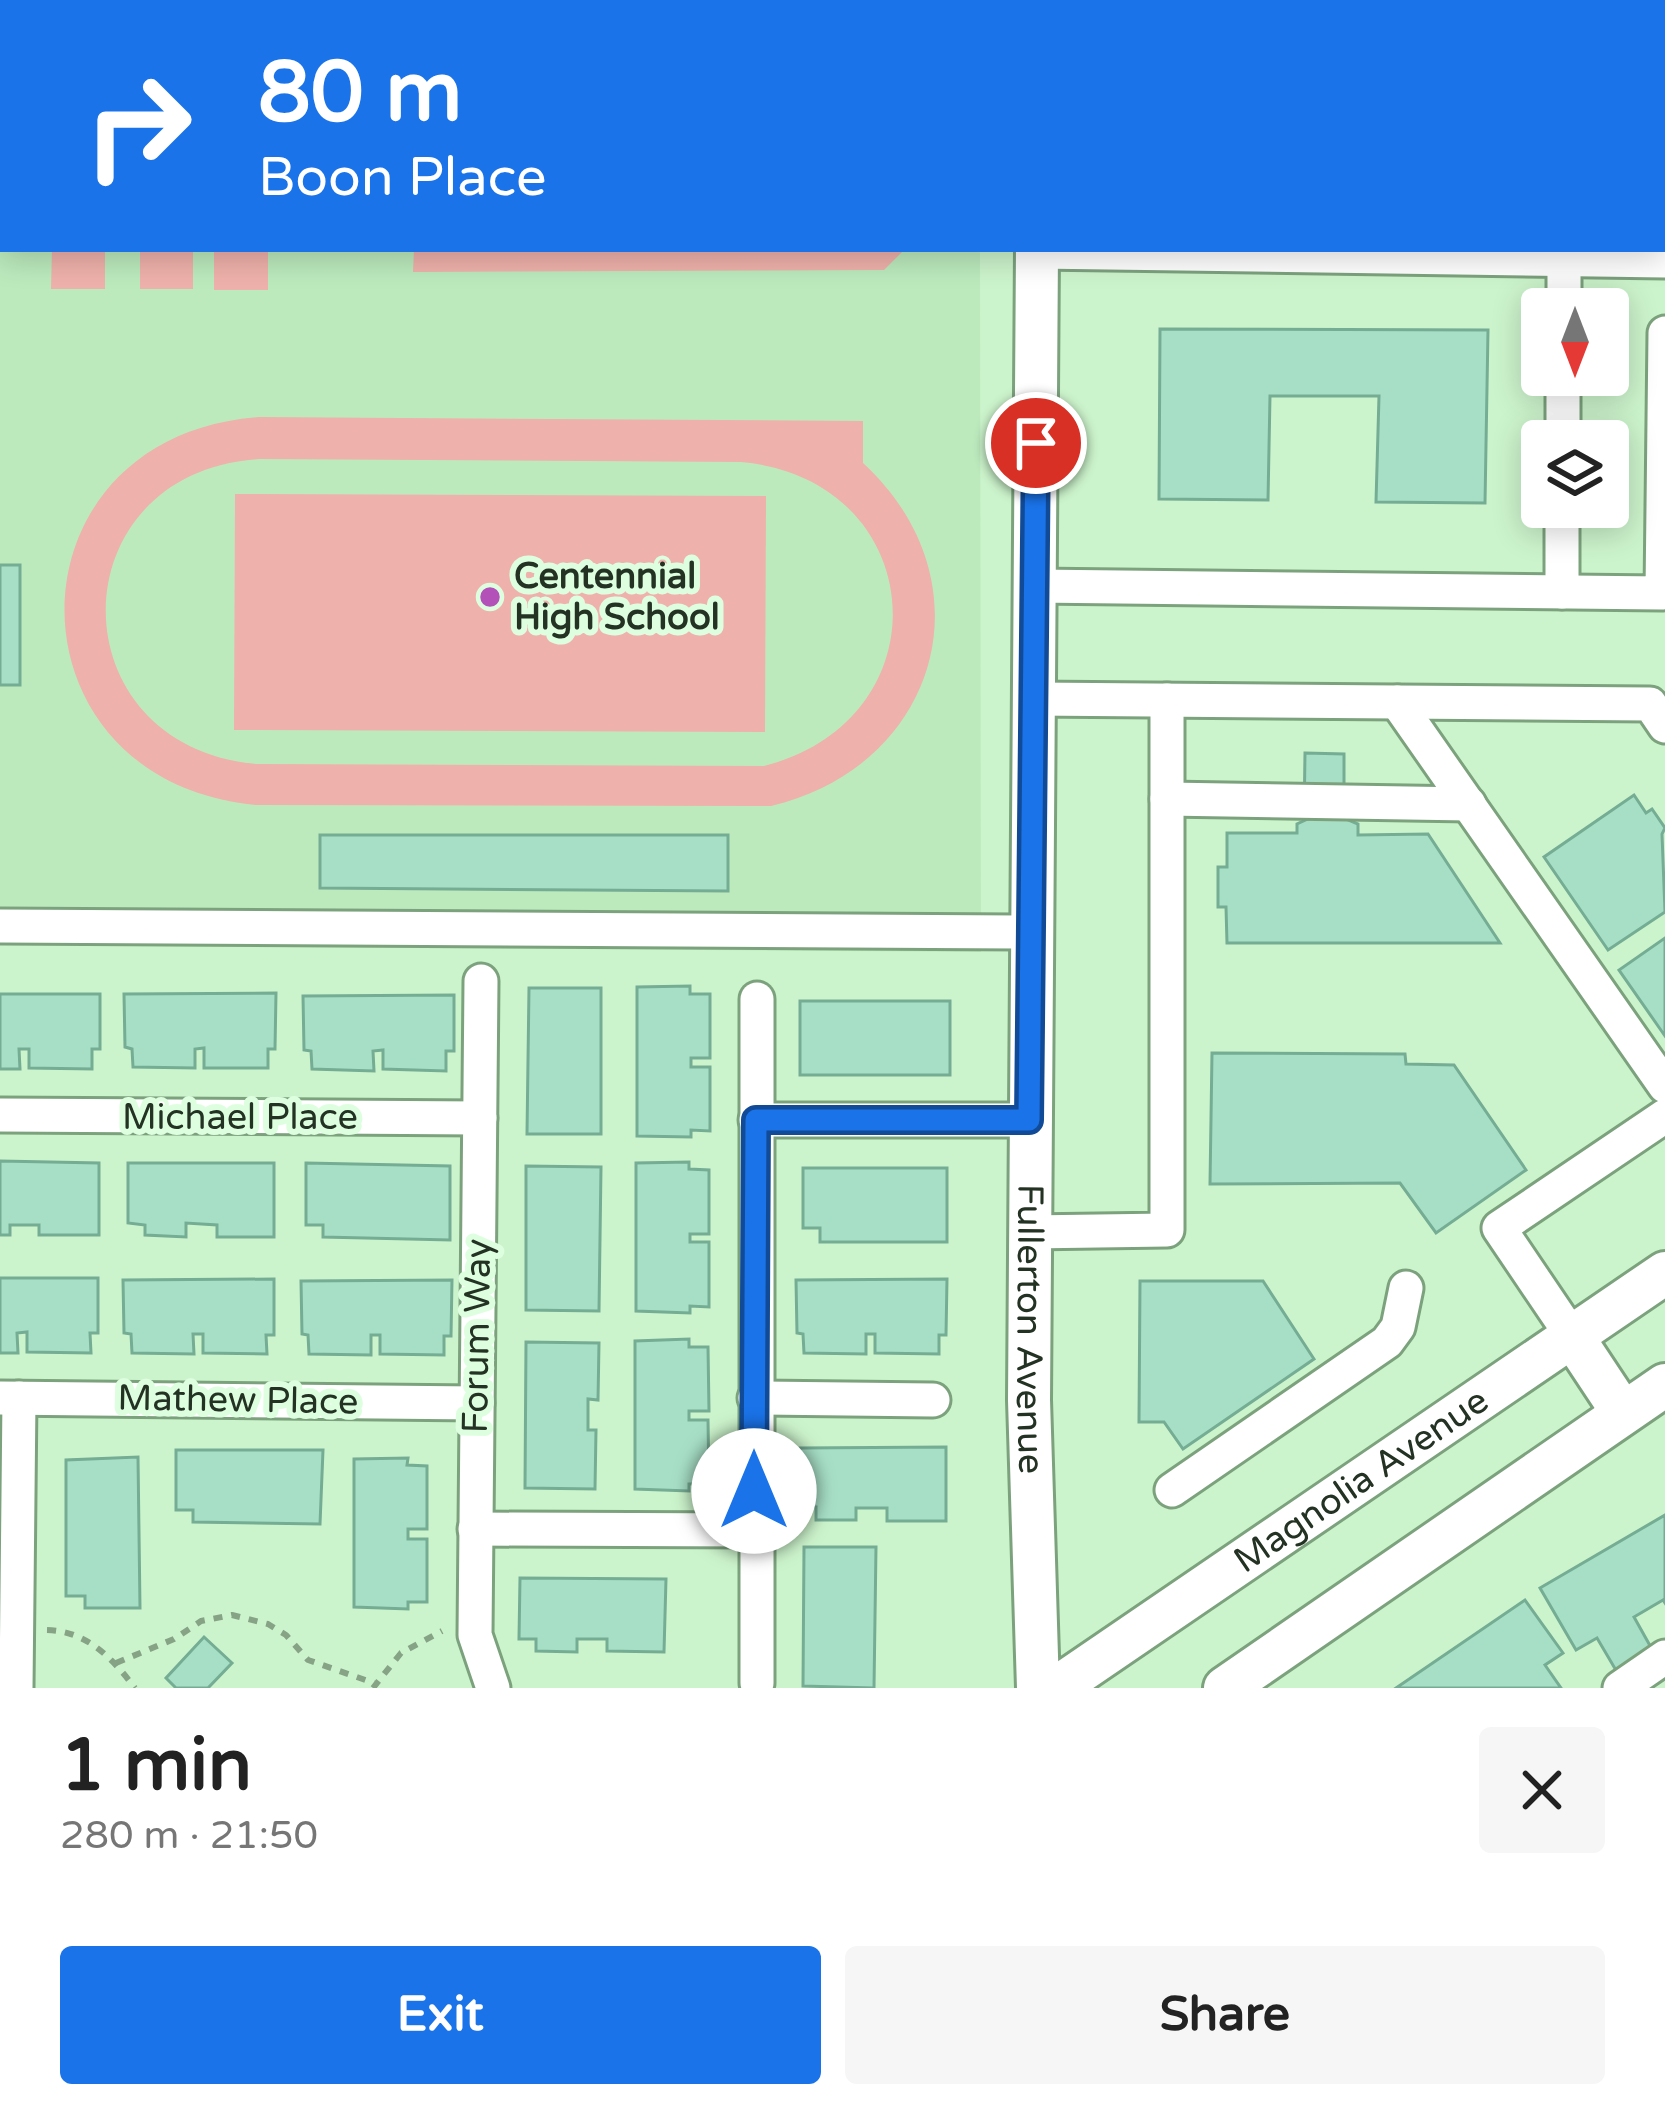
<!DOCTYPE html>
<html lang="en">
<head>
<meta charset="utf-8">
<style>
  :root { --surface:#fff; --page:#f6f6f6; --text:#222; --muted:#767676; --accent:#1a73e8 }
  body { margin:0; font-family:"Varela Round",sans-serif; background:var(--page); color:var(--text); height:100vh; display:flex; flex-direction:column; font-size:45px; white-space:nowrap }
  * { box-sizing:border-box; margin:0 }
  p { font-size:39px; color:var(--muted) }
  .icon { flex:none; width:66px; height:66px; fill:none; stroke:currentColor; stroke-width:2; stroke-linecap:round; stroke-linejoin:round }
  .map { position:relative; height:1688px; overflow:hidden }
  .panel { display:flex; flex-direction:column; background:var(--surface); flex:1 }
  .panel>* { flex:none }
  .guide { position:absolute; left:0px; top:0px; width:1665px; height:252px; box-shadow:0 6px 30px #0003; background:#1a73e8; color:#fff; overflow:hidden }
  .needle { width:78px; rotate:180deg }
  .tools { position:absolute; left:1521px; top:288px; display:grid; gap:24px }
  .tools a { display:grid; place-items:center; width:108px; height:108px; border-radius:12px; background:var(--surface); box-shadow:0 6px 30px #0003; font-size:60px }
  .pin { position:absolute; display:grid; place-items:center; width:102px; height:102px; color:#fff; margin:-51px; border:6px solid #fff; border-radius:50%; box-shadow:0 3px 12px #0007 }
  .me { position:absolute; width:132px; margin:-66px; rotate:0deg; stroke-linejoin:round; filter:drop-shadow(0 0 9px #0008) }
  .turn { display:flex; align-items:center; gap:42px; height:252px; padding:0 60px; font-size:54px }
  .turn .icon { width:156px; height:156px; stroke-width:2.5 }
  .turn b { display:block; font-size:84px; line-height:102px }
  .round { display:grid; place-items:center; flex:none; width:126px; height:126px; border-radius:12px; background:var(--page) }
  .overview { display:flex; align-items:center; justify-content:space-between; height:204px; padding:0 60px }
  h1 { font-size:72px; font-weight:800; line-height:90px }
  .button { display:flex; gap:24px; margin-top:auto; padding:24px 60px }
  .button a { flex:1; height:138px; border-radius:12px; background:var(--accent); color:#fff; font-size:48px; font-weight:800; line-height:138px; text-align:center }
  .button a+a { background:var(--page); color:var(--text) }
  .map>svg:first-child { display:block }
  .built { fill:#bceabd }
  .green { fill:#efb1ab; fill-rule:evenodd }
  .building { fill:#a7dfc6; stroke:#75ac94; stroke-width:3 }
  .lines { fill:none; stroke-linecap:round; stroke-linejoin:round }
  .minor-casing { stroke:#7ca27d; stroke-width:39 }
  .major-casing { stroke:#7ca27d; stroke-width:48 }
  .path { stroke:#86a386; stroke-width:6; stroke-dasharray:9 9; stroke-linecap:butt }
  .minor { stroke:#fff; stroke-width:33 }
  .major { stroke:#fff; stroke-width:42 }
  .route-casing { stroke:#114b97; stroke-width:30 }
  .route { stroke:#1a73e8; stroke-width:21 }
  .poi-dot { fill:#b351b9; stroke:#deffdf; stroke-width:4.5 }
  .labels { text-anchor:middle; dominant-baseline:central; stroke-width:12; stroke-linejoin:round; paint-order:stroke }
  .poi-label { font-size:36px; font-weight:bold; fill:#233223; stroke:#deffdf; text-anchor:start }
  .street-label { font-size:36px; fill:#233223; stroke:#deffdf }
</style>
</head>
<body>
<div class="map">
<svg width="1665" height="1688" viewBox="0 0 1665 1688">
  <rect width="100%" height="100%" fill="#ccf4cc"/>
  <!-- built -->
  <polygon class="built" points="0,0 980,0 3,3 3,249 980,249 981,952 0,945"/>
  <!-- green -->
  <g class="green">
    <polygon points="438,0 924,0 924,3 437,3"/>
    <polygon points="52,249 105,249 105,289 51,289"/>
    <rect x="140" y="249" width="53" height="40"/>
    <rect x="214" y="249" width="54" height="41"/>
    <polygon points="414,249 905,249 884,270 413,272"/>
    <path d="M259,417L863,421V463C992,582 939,766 771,806L257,805C0,782 0,436 259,417ZM259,459L741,462C930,479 948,719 764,766L257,764C54,746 56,472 259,459Z"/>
    <polygon points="235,494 766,496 765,732 234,730"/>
  </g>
  <!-- building -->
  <g class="building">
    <polygon points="1424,0 1594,0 1424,3"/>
    <polygon points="1160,329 1488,330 1485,503 1376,502 1379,396 1270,396 1268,500 1159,499"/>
    <rect x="0" y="565" width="20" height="120"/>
    <polygon points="1305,753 1344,754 1344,818 1304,820"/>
    <polygon points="1634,795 1646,813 1652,809 1665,828 1662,834 1665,912 1608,950 1544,857"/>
    <polygon points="1310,818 1344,818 1358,824 1358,835 1428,834 1500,943 1227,943 1226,907 1218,907 1218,867 1227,867 1227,833 1297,833 1297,824"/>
    <polygon points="320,835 728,835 728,891 320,888"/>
    <polygon points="1665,938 1665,1036 1619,970"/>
    <polygon points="690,986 690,994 710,994 710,1058 691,1058 691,1067 710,1067 710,1131 691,1130 691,1137 637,1136 637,987"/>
    <polygon points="529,988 601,988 601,1134 527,1134"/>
    <polygon points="276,993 275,1049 268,1049 268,1068 204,1068 204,1048 195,1049 195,1068 133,1067 132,1049 125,1047 124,994"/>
    <polygon points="0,994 100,994 100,1049 92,1049 92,1069 29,1068 29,1049 19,1049 20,1069 0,1069"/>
    <polygon points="454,995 454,1051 446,1051 446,1071 383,1069 383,1050 373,1051 374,1071 312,1069 311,1051 304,1050 303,996"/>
    <rect x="800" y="1001" width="150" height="74"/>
    <polygon points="1212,1053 1405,1054 1406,1064 1454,1065 1526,1170 1436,1233 1400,1183 1210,1184"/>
    <polygon points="0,1161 99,1163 99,1235 39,1235 39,1225 10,1225 10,1235 0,1235"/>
    <polygon points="689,1162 689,1169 709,1170 709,1234 690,1234 690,1242 709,1242 709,1307 690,1306 690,1313 636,1311 636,1163"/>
    <polygon points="128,1163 274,1163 274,1237 217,1237 217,1225 186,1223 186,1237 145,1235 145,1225 128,1223"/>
    <polygon points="306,1163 450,1166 450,1240 323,1237 323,1225 306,1225"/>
    <polygon points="526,1166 601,1167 599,1311 526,1310"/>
    <polygon points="803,1168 947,1168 947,1242 820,1242 820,1228 803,1228"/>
    <polygon points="0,1278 98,1278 98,1333 90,1333 91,1353 27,1352 27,1332 17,1333 18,1353 0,1353"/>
    <polygon points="274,1279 274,1335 266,1335 267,1354 203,1353 203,1334 193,1334 194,1354 132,1353 131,1334 124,1333 123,1280"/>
    <polygon points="947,1279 946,1335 939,1335 939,1354 875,1353 875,1334 866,1334 866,1354 804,1353 803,1334 797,1333 796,1280"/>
    <polygon points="452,1280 451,1336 444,1336 444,1355 380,1354 380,1335 371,1335 371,1355 309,1354 308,1335 302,1334 301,1281"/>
    <polygon points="1140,1281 1263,1281 1314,1359 1183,1449 1164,1422 1139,1422"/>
    <polygon points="689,1339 689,1347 708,1347 709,1411 689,1411 689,1420 708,1420 709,1484 689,1484 689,1491 635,1489 635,1341"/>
    <polygon points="526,1342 599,1343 598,1400 588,1399 588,1430 596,1430 595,1489 525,1488"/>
    <polygon points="946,1447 946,1521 887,1521 887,1508 856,1508 856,1520 816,1520 816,1507 800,1507 800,1448"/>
    <polygon points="176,1450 323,1450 320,1524 193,1522 193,1510 176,1510"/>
    <polygon points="138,1457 140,1608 85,1608 85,1596 66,1596 66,1460"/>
    <polygon points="408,1458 407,1465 427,1466 427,1529 408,1529 408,1539 427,1539 427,1602 408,1602 408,1609 354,1607 354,1459"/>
    <polygon points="1665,1515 1665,1603 1663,1600 1634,1617 1653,1651 1617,1672 1597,1638 1576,1650 1540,1588"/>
    <polygon points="804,1547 876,1547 874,1688 803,1686"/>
    <polygon points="520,1578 666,1579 664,1652 607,1651 607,1639 577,1639 577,1652 536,1651 536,1639 519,1639"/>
    <polygon points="1525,1600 1563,1653 1545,1665 1561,1688 1396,1688"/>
    <polygon points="204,1637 232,1663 208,1688 176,1688 166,1678"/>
  </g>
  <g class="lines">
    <defs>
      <g id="minor">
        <polyline points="1350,3 1350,0"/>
        <polyline points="1662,119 1665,119"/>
        <polyline points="1037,252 1665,261"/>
        <polyline points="1564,309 1564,260"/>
        <polyline points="1563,441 1563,375"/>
        <polyline points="1034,586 1662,593 1665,333"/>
        <polyline points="1562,592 1562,507"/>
        <polyline points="1033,699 1650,704 1665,726"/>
        <polyline points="1397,702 1665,1086"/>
        <polyline points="1167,799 1469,804"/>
        <polyline points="0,926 1031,932"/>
        <polyline points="481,981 475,1635 493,1688"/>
        <polyline points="0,1115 480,1118"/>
        <polyline points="756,1120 1029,1120"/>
        <polyline points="1029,1232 1167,1230 1167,700"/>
        <polyline points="1572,1336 1499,1228 1665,1116"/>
        <polyline points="0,1398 477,1403"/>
        <polyline points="755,1398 933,1400"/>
        <polyline points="1172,1490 1387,1342 1398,1327 1406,1288"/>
        <polyline points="475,1529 754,1530"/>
        <polyline points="757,1683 757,999"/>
        <polyline points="16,1688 19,1398"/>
        <polyline points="1620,1688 1665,1657"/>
      </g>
      <g id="major">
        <polyline points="1040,3 1040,0"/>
        <path id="s1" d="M1037,249L1029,1400L1038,1688"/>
        <polyline points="1572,1336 1623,1413"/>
        <path id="s2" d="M1056,1688L1665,1273"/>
        <polyline points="1225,1688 1665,1385"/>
      </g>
    </defs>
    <!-- minor casing -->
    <use href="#minor" class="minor-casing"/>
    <!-- major casing -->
    <use href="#major" class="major-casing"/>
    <!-- path -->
    <g class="path">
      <path d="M47,1630C87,1631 112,1658 135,1688"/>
      <polyline points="116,1663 174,1639 201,1621 232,1615 268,1624 286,1635 308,1660 374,1683"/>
      <polyline points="373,1688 401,1653 442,1631"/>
    </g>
    <!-- minor -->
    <use href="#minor" class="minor"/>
    <!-- major -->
    <use href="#major" class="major"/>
  </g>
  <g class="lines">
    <defs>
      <polyline id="route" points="754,1491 756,1120 1029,1120 1036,443"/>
    </defs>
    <!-- route casing -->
    <use href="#route" class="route-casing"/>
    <!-- route -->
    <use href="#route" class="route"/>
  </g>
  <!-- markers -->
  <circle class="poi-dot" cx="490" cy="597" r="12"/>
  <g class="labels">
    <!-- poi labels -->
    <g class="poi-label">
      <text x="514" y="576">Centennial<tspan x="514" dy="41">High School</tspan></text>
    </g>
    <!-- street labels -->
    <g class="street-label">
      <text x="240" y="1117">Michael Place</text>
      <text stroke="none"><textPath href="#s1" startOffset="1080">Fullerton Avenue</textPath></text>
      <text transform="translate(477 1336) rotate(-89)">Forum Way</text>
      <text transform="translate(238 1400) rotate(1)">Mathew Place</text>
      <text stroke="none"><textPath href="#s2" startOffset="369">Magnolia Avenue</textPath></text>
    </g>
  </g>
</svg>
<div class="tools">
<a><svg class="needle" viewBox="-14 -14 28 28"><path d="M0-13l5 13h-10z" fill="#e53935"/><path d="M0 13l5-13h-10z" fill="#767676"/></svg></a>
<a><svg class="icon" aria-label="layers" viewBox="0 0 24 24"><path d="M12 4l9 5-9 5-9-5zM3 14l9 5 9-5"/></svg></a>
</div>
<div class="pin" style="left:1036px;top:443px;background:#d93025"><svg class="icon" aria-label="arrive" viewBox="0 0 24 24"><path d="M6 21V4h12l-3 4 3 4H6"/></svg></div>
<svg class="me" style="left:754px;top:1491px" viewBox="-20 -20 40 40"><circle r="19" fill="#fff"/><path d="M0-13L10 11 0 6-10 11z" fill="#1a73e8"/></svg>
<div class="guide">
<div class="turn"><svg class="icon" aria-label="right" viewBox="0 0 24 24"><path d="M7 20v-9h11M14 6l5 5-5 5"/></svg><div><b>80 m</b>Boon Place</div></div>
</div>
</div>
<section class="panel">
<div class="overview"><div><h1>1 min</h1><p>280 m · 21:50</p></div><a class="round"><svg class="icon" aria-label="close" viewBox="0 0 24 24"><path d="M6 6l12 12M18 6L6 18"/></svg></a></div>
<div class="button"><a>Exit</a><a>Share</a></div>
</section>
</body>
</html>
